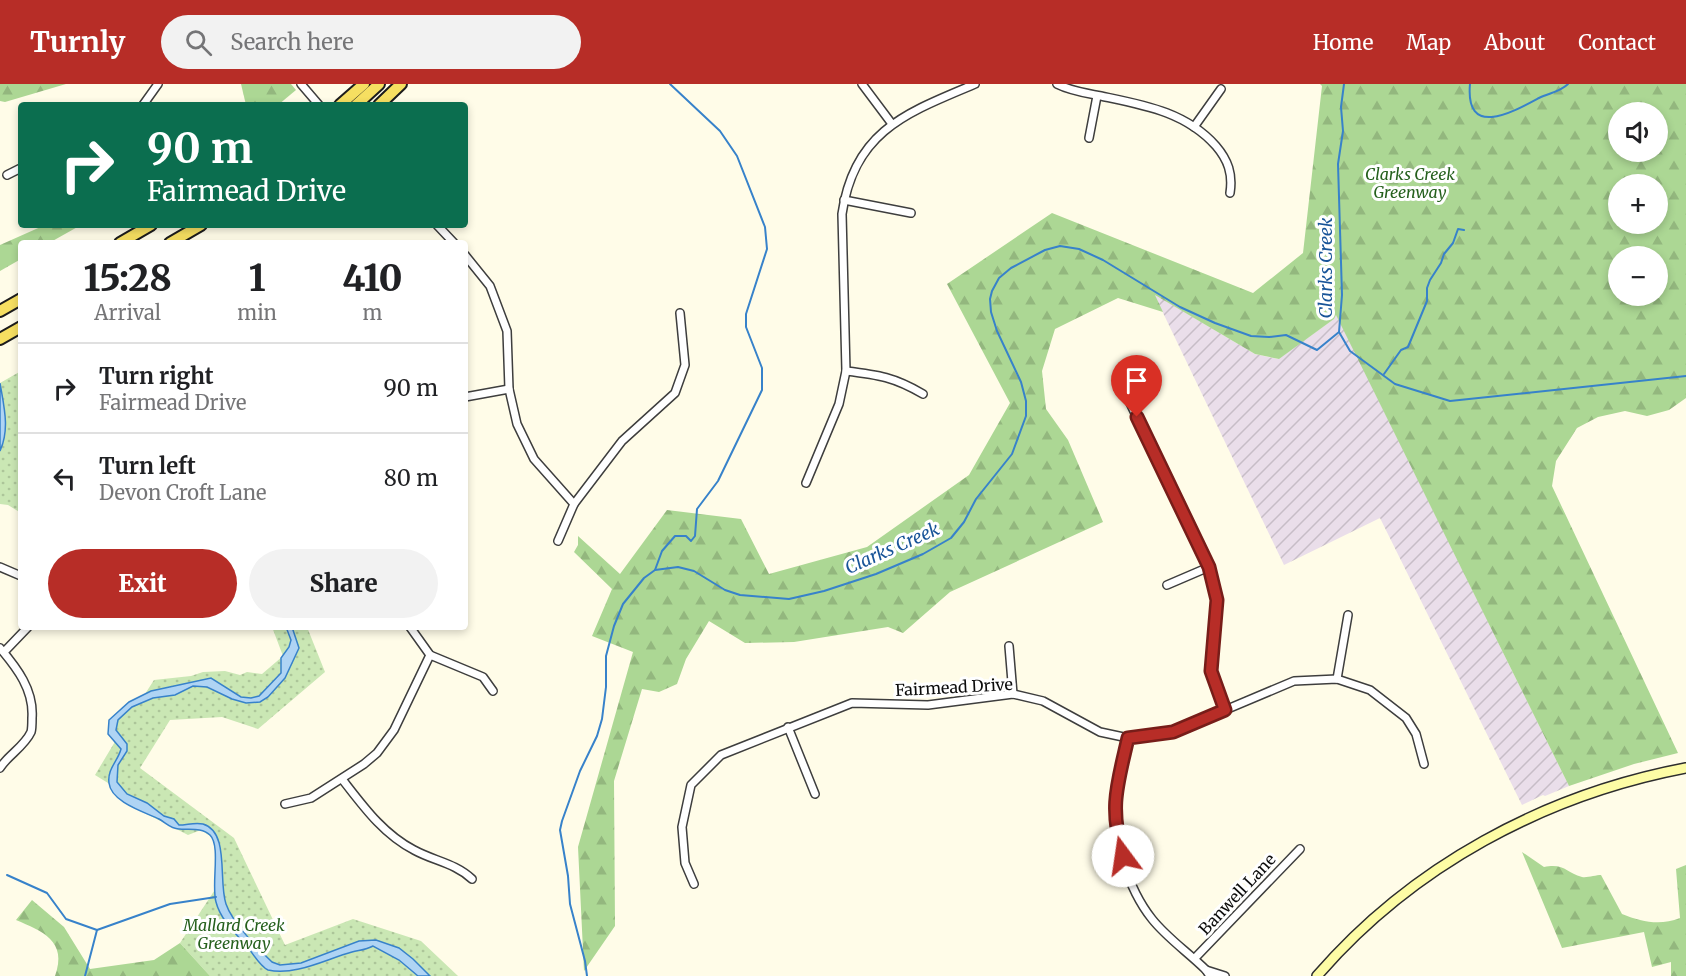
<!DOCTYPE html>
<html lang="en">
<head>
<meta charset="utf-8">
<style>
  :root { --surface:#fff; --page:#f2f2f2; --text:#202124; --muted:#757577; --line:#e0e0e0; --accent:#b72d27 }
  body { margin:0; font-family:Merriweather,serif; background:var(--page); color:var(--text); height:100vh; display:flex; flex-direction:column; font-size:22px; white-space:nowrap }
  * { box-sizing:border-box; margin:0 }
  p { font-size:20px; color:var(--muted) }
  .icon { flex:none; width:33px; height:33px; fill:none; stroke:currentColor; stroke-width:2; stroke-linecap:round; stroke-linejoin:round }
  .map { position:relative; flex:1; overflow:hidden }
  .side { position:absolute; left:18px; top:156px; width:450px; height:390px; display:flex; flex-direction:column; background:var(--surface); border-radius:6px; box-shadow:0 3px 9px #0003 }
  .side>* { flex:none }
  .guide { position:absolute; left:18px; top:18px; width:450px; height:126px; border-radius:6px; box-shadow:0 3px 9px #0003; background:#0b6e4f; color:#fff; overflow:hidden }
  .tools { position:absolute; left:1608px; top:18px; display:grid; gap:12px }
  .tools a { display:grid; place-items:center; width:60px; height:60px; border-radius:50%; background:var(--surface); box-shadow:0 3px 9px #0003; font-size:30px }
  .pin { position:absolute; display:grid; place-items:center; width:51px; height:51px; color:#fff; margin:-62px -26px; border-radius:50% 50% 50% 0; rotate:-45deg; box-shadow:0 0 6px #0007 }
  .pin .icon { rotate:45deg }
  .me { position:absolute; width:66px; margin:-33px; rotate:346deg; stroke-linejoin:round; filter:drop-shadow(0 0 4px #0008) }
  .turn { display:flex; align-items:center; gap:21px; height:126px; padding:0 30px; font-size:27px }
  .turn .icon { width:78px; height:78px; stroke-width:2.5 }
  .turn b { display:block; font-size:42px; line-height:51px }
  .eta { display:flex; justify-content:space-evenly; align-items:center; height:102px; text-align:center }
  .eta b { font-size:36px; font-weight:800; line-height:42px }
  .action { display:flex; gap:12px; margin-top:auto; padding:12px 30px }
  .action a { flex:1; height:69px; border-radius:36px; background:var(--accent); color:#fff; font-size:24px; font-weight:800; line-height:69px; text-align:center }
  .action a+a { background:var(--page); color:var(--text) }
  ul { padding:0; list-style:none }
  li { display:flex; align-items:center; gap:18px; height:90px; padding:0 30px; border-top:2px solid var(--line) }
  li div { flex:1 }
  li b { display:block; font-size:22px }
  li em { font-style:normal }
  header { display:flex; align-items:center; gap:36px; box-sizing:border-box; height:84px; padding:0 30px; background:var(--accent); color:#fff }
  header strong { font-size:28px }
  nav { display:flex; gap:33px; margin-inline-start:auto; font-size:21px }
  .search { width:420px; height:54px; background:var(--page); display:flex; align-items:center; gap:15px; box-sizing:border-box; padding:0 21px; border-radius:33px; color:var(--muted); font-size:22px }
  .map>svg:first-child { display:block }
  .industrial { fill:url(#industrial-furrows) }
  .green { fill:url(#green-dots) }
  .forest { fill:url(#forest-firs); fill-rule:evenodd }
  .water { fill:#afd4f4; stroke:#3782ca; stroke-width:1.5 }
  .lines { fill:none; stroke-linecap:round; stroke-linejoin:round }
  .stream { stroke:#3782ca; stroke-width:2 }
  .street-casing { stroke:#3e3e3e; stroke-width:10 }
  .secondary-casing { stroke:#2d2d2d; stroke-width:12 }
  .primary-casing { stroke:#1c1c1c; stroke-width:14 }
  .street { stroke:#fff; stroke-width:7 }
  .secondary { stroke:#fdfca5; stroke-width:9 }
  .primary { stroke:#f6df61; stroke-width:10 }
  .route-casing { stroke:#771d19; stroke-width:15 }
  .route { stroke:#b72d27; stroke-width:10 }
  .labels { text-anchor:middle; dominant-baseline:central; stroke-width:6; stroke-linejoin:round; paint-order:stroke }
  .park-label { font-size:16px; font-style:italic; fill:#25601d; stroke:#fff }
  .street-label { font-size:16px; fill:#0b0b0b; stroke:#fff }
  .water-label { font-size:18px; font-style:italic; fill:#185498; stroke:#fff }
</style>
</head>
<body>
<header>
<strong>Turnly</strong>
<div class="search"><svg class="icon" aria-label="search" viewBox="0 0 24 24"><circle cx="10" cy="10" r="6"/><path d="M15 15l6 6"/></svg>Search here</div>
<nav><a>Home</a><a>Map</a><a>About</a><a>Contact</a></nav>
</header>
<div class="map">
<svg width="1686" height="892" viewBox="0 0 1686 892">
  <defs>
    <pattern id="industrial-furrows" width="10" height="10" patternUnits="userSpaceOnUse" patternTransform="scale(1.5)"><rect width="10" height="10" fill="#eadeea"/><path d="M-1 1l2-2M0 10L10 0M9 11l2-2" fill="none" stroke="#c7bdc7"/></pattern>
    <pattern id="green-dots" width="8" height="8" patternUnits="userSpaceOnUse" patternTransform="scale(1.5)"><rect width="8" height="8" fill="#cae7b4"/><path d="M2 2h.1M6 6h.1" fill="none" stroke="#acc599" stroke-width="1.8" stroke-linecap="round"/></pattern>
    <pattern id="forest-firs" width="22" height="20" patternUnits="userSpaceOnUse" patternTransform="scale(1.5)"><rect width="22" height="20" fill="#acd794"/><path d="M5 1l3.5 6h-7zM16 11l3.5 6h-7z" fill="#93b77e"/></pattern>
  </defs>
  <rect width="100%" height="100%" fill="#fffce8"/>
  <!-- industrial -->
  <polygon class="industrial" points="1154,210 1255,270 1278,275 1334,235 1336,230 1569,702 1545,712 1543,711 1522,721 1380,434 1284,481"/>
  <!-- green -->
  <g class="green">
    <polygon points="21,287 21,429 8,421 0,420 0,299"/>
    <polygon points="272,543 307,543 325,588 258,645 222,633 170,636 140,684 234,754 285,861 353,835 421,857 458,892 210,892 180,859 218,801 216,756 201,746 188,751 127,720 108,699 95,691 116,656 113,637 145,610 154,596 191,592 203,588 225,587 240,591 247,588 262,590 283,572"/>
  </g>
  <!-- forest -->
  <g class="forest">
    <polygon points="0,0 66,0 5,18 0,17"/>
    <polygon points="241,0 291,0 296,6 278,21 246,21"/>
    <path d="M1320,0H1686V314L1669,326L1647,332L1625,327L1598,333L1577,344L1556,377L1552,402L1678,669L1634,680L1569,702L1336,231L1334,235L1279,275L1255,270L1155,211L1163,228L1118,214L1055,245L1042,287L1046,325L1068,356L1103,438L950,508L903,549L888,543L794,558L745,559L709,537L686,575L677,600L659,608L642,605L614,697L615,842L584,887L578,763L633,568L592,552L612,505L574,468L578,461V452L620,490L667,426L741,435L769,490L867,463L969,391L1010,319L947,200L1052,129L1253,209L1303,169L1322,2ZM1618,28H1658V68H1618ZM1658,100V140H1618V100ZM1618,172H1658V212H1618Z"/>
    <polygon points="45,141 81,141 49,159 21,159 21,175 0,187 0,161"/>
    <path d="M1522,768L1544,783C1565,779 1566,789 1582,793C1587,794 1596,791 1601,791L1622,830C1642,838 1660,842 1680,834L1676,785L1686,781V892H1671V878L1652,883L1644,848L1562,864Z"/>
    <path d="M32,816L64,843L90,885L154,876L180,859L210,892H55C68,857 42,847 16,836Z"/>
  </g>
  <!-- water -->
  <g class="water">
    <path d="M0,299C4,323 10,345 0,367Z"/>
    <path d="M286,543H292L299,564L285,594L268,613L260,618L246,619L232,615L207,603L193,602L175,611L153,614L132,623L118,636L116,646L127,660V667L118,681L117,698L127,710L147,719L164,732L174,735L179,741C187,741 195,738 203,740C230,748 218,797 226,820C232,838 258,865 272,878L280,881L301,879L359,857L376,856L399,864L413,875L430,892H418L399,876L373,862C366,866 360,866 352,868C326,875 296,892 268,886C259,882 252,867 244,859C233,847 220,834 216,818C211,801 221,762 210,751C202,743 189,746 179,745C171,745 166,739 159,735C144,728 111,718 109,699C107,685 118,677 121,665L108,650L109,636L129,618L151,607L211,594L241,613L251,614L259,612L281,589V574L289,563L291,556Z"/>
  </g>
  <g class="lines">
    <!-- stream -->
    <g class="stream">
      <path d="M1470,0C1465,55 1513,28 1539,14C1549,9 1560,8 1568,0"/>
      <polyline points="1339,248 1350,267 1395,300 1450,317 1686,292"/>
      <polyline points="1384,290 1401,266 1408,263 1427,217 1427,204 1430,196 1441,179 1444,170 1453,159 1458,145 1464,146"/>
      <polyline points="655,486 662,467 675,452 686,452 691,457 695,452 697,425 718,397 762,306 762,284 746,243 746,230 767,165 765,143 737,72 720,47 670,0"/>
      <polyline points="7,791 47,809 66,835 97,846 170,820 216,813"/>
      <polyline points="85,892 97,846"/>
      <polyline points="587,892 585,877 570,820 568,792 560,746 562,737 580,687 597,652 602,635 606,603 606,572 614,542 623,520 644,494 655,486 678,483 694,487 725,506 740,511 789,515 824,507 876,490 923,470 951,454 964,438 976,415 1012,370 1026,332 1026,317 1021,298 997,247 991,228 990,215 992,207 999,194 1011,184 1045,166 1060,162 1079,165 1103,176 1180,223 1215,239 1251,252 1269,253 1286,251 1317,266 1339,248 1342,211 1338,80 1343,47 1341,23 1344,0"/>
    </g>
    <defs>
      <g id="street">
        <polyline points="301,0 319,21"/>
        <polyline points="862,0 892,40"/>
        <path d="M1057,0C1071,7 1086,9 1101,12C1144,21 1186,28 1216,62C1228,76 1233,90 1230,109"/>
        <polyline points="143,21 158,0"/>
        <polyline points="1194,43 1221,5"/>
        <polyline points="1089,54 1097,12"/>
        <polyline points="7,91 21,84"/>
        <polyline points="844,116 911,129"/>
        <polyline points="437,141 454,159"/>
        <polyline points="465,171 490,202 507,247 509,305 517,340 534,375 574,420"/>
        <path d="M846,287C879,291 894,293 923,310"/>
        <polyline points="1119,296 1209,483 1217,516 1211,587 1225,626"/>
        <polyline points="465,313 509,305"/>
        <path d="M806,399L839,320L846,287L842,130C854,47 906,29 975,0"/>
        <polyline points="558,457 574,420 622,357 675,309 685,281 680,229"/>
        <polyline points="0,483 21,492"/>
        <polyline points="1167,501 1209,483"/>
        <polyline points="410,543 430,571 483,593 493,607"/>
        <polyline points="1009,562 1013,610"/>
        <path d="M0,564C17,584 34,606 32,634C32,639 32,645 31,648C24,663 8,671 0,684"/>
        <polyline points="4,568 28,543"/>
        <polyline points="1337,595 1348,531"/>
        <polyline points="788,643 815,710"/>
        <path d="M1128,654C1123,673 1116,693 1115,713C1111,751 1128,805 1152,835C1167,854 1189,869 1206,886L1210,892"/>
        <path d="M342,695C363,722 383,750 414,766C434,777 455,779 472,795"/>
        <polyline points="285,720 311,714 364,680 377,669 394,646 430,571"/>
        <polyline points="694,800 685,779 682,743 691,701 721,671 852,619 928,621 1013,610 1043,617 1100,648 1128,654 1173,648 1294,597 1337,595 1370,606 1406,634 1416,650 1424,680"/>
        <polyline points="1195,874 1300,765"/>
        <polyline points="1206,886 1225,892"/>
      </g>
      <path id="secondary" d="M1317,892C1412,782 1544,711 1686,684"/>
      <g id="primary">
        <polyline points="340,21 364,0"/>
        <polyline points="356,21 379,0"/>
        <polyline points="379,21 401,0"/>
        <polyline points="120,159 151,141"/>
        <polyline points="170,159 201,141"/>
        <polyline points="0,227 21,215"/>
        <polyline points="0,255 21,243"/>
      </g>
    </defs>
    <!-- street casing -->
    <use href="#street" class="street-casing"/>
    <!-- secondary casing -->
    <use href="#secondary" class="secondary-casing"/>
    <!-- primary casing -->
    <use href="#primary" class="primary-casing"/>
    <!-- street -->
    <use href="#street" class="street"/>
    <!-- secondary -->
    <use href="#secondary" class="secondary"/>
    <!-- primary -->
    <use href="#primary" class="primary"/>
  </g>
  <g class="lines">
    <defs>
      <path id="route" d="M1123,772C1109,723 1117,702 1128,654L1173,648L1225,626L1211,587L1217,516L1209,483L1137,333"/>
    </defs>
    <!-- route casing -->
    <use href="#route" class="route-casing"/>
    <!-- route -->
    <use href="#route" class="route"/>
  </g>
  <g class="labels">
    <!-- park labels -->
    <g class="park-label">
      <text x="1410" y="90">Clarks Creek<tspan x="1410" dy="18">Greenway</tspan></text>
      <text x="234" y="841">Mallard Creek<tspan x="234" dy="18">Greenway</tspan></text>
    </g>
    <!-- street labels -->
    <g class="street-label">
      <text transform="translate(954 603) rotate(-3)">Fairmead Drive</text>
      <text transform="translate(1237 810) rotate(-47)">Banwell Lane</text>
    </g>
    <!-- water labels -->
    <g class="water-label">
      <text transform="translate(1325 184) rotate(-90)">Clarks Creek</text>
      <text transform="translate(892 464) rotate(-24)">Clarks Creek</text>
    </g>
  </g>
</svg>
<div class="tools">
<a><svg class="icon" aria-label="sound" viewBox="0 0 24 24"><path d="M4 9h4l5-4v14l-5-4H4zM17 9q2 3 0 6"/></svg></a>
<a>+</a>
<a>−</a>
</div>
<div class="pin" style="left:1137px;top:333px;background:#d93025"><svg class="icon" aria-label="arrive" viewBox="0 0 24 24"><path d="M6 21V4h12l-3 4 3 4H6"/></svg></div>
<svg class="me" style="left:1123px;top:772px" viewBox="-20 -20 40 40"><circle r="19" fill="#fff"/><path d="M0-13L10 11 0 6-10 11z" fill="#b72d27"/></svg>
<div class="guide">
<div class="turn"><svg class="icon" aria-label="right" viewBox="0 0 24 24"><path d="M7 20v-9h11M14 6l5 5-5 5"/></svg><div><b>90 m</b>Fairmead Drive</div></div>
</div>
<section class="side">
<div class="eta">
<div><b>15:28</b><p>Arrival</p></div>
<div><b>1</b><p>min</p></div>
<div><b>410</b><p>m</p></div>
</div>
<ul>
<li><svg class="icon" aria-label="right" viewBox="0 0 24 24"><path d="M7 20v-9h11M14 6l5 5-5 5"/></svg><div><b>Turn right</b><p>Fairmead Drive</p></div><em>90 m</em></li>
<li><svg class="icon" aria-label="left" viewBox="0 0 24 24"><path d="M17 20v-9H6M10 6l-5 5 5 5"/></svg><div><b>Turn left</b><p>Devon Croft Lane</p></div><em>80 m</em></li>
</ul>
<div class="action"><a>Exit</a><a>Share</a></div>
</section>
</div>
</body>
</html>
